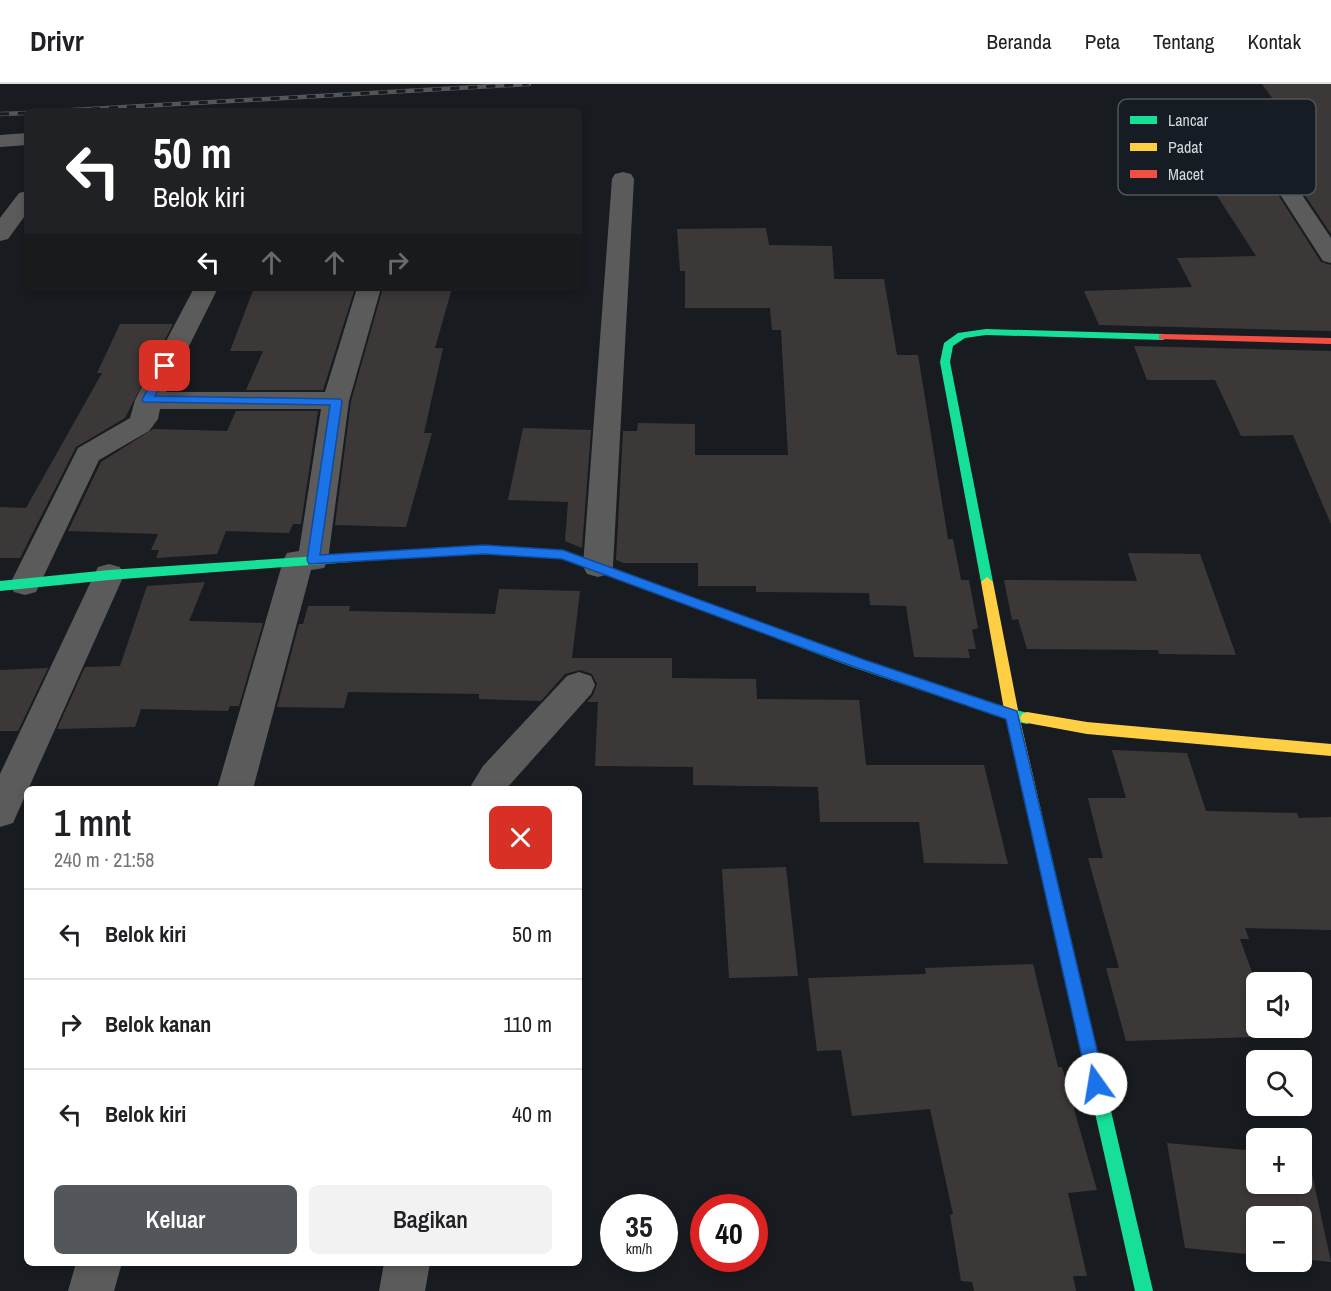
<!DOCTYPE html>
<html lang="id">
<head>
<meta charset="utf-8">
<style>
  :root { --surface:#fff; --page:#f2f2f2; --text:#202124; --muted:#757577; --line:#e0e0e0; --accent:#53565a }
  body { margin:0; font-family:"Archivo Narrow",sans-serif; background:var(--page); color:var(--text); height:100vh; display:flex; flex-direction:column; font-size:22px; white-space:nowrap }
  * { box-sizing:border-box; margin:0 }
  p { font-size:20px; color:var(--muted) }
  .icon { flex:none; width:33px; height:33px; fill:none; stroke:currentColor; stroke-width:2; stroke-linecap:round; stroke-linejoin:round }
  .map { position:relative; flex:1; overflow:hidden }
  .panel { position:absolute; left:24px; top:702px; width:558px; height:480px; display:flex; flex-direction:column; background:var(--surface); border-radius:9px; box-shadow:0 3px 9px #0003 }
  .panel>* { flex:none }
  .hud { position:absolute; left:24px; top:24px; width:558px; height:183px; border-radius:9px; box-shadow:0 3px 9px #0003; background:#202124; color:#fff; overflow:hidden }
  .controls { position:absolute; left:1246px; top:888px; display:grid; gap:12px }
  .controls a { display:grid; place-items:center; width:66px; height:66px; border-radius:9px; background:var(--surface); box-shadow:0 3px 9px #0003; font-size:30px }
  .speed { position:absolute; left:600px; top:1110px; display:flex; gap:12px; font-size:30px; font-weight:700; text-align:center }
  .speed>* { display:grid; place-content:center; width:78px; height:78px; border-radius:50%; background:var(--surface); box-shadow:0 3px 9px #0003; line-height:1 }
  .speed small { font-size:15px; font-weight:400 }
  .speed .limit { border:9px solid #d22; background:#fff; color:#111 }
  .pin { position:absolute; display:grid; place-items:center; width:51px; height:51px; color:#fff; margin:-26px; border-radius:12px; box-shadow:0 3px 9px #0006 }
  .me { position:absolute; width:66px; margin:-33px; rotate:347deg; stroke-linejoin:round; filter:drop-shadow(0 0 4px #0008) }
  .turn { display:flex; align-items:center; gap:21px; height:126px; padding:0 30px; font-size:27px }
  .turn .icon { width:78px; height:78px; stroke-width:2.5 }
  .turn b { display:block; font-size:42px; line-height:51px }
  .lanes { display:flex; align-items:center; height:57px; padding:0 30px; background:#0003; justify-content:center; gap:30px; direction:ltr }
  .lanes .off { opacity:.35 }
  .round { display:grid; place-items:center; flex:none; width:63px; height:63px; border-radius:9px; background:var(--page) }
  .headline { display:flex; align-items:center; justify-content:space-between; height:102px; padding:0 30px }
  h1 { font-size:36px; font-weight:600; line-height:45px }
  .button { display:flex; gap:12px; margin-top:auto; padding:12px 30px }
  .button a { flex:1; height:69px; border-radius:9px; background:var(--accent); color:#fff; font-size:24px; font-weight:600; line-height:69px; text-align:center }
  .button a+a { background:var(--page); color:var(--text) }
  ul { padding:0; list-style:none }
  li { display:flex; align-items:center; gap:18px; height:90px; padding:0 30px; border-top:2px solid var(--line) }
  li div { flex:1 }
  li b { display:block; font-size:22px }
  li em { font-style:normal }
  header { display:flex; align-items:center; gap:36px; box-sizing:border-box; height:84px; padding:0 30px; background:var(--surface); border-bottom:2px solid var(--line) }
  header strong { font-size:28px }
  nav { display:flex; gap:33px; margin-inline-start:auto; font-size:21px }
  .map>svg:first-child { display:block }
  .building { fill:#3d3838 }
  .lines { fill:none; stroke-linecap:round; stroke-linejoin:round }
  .street { fill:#5c5b5b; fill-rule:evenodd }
  .fast { fill:#16e098; fill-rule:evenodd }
  .slow { fill:#ffcf43; fill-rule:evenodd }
  .jam { fill:#f24e42; fill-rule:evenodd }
  .rail-casing { stroke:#545556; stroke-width:4.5 }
  .rail { stroke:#151c23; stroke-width:3; stroke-dasharray:9; stroke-linecap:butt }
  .route { fill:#1a73e8; stroke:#114b97; stroke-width:1.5 }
  .key { fill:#151c23; stroke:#4e545b; stroke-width:1.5 }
  .key-label { font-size:16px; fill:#d3d8dd }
</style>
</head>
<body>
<header>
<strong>Drivr</strong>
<nav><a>Beranda</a><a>Peta</a><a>Tentang</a><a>Kontak</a></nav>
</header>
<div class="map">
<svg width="1331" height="1207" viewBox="0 0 1331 1207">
  <rect width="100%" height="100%" fill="#181c20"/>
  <!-- building -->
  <g class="building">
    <polygon points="1262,0 1331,0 1331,150 1253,34 1243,31 1235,34 1232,39 1321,178 1331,181 1331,247 1099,241 1084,207 1192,203 1177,174 1256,172 1161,25 1281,26"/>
    <polygon points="766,144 769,161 832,162 834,195 884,195 897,271 918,271 948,455 953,455 961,496 969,496 978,544 972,546 976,565 968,565 970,574 914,573 906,522 870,521 869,509 756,508 756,502 698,502 698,479 624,479 616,476 623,347 637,347 638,339 695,340 695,371 788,371 781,246 772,246 770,224 685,224 685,187 680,187 677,145"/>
    <polygon points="254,204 355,204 323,306 246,306 263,267 230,267"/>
    <polygon points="383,204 452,204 435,264 443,264 424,349 432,349 406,443 335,441 351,317"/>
    <polygon points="120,240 173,240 125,334 76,363 20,474 0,474 0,423 26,424 102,289 97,289"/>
    <polygon points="1134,262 1331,267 1331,440 1293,351 1241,352 1215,296 1147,296"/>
    <polygon points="236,327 318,327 301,440 293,440 289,449 226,447 217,470 156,474 159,466 151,466 158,450 68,447 101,378 153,345 227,347"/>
    <polygon points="523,344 591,346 582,464 565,457 568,418 508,416"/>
    <polygon points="1128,469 1200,470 1236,571 1159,570 1158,566 1027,565 1018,535 1012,536 1004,496 1137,497"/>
    <polygon points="205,498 189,537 263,539 239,622 230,622 228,627 141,625 135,643 57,645 85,583 120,582 147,502"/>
    <polygon points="499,505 580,507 572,574 672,574 672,594 756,595 757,615 859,616 866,681 984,681 1008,780 924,779 919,738 820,738 818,703 693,701 693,683 595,682 598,618 587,618 593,611 597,600 592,590 580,586 565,590 541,617 479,615 479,610 348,608 344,624 277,623 299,540 303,540 308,522 350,522 349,527 495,530"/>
    <polygon points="48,584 18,647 0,647 0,586"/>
    <polygon points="1112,666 1187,669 1206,727 1297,729 1299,734 1331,733 1331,846 1245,844 1249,855 1240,855 1257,902 1257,953 1126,957 1106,884 1119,884 1088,774 1103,774 1088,714 1126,714"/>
    <polygon points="786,783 798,892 729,894 722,785"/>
    <polygon points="1033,880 1058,983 1062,983 1097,1106 1068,1109 1087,1192 1073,1192 1076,1207 974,1207 972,1198 961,1197 950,1131 953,1130 930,1025 852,1032 841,966 817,967 808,894 926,890 925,884"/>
    <polygon points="1167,1059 1257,1067 1257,1100 1302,1100 1302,1071 1308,1071 1331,1178 1302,1175 1302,1132 1257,1132 1257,1171 1185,1164"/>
  </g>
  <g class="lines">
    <!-- street -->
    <g class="street">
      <polygon points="1244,33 1251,35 1331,154 1331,179 1323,177 1234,39 1237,35"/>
      <polygon points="27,49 27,61 0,63 0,51"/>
      <polygon points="623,88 631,90 634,95 613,482 609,490 598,493 587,490 583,482 612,95 615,90"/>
      <polygon points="27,107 27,129 8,155 0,157 0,134 19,109"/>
      <polygon points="194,204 218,204 166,308 325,308 357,204 381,204 349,317 328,476 324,484 311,486 253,705 217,705 283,477 287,469 299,467 321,325 160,325 158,335 149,347 99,376 36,508 25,511 14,508 10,500 78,364 130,334 135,316"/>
      <polygon points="109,480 120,483 124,491 13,739 0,743 0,690 94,491 98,483"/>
      <polygon points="579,588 591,592 595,601 591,610 506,705 469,705 483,682 567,592"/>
      <polygon points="76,1179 122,1179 114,1207 68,1207"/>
      <polygon points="384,1179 430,1179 425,1207 379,1207"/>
    </g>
    <!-- fast -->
    <g class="fast">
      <polygon points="986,245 1163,250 1168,253 1163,256 986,251 965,254 953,262 950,278 993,498 987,503 981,498 940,278 944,259 958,249"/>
      <polygon points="365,469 371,473 365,477 109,496 0,507 0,497 109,486"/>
      <polygon points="686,511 862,575 1012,625 1032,630 1034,634 1032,638 1027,640 1012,637 852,583 682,519 680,516 682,513"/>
      <polygon points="1035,725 1040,727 1042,731 1153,1207 1135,1207 1028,731 1030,727"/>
    </g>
    <!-- slow -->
    <g class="slow">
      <polygon points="987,493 993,498 1019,631 1042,731 1040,735 1035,737 1030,735 1028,731 1005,631 981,498"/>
      <polygon points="1027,628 1087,638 1331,660 1331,672 1087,650 1022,638 1020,634 1022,630"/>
    </g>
    <!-- jam -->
    <g class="jam">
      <polygon points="1163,250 1331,254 1331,260 1159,255 1159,251"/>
      <polygon points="484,461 563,466 690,513 692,516 690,519 682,519 562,474 484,469 365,477 359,473 365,469"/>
    </g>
    <defs>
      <g id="rail">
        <polyline points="55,27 529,0"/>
        <polyline points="0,30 27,29"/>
      </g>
    </defs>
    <!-- rail casing -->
    <use href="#rail" class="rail-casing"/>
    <!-- rail -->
    <use href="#rail" class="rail"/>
  </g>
  <!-- route -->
  <polygon class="route" points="165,279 170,282 155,312 340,315 342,317 320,471 484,461 563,466 862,575 1017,627 1105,1000 1102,1006 1096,1008 1090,1006 1088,1000 1006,635 852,582 562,475 484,470 309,480 307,476 330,321 144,318 142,316 160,282"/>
  <!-- legend -->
  <rect x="1118" y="15" width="198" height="96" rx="9" class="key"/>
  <rect x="1130" y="32" width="27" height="8" fill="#16e098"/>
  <rect x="1130" y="59" width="27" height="8" fill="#ffcf43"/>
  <rect x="1130" y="86" width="27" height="8" fill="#f24e42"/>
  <g class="key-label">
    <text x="1168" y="42">Lancar</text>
    <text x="1168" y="69">Padat</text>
    <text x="1168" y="96">Macet</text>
  </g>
</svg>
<div class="controls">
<a><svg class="icon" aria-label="sound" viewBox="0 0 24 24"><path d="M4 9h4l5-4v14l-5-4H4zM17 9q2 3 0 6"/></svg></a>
<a><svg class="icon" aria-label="search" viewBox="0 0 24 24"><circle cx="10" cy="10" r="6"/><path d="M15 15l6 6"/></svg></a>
<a>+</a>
<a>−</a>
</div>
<div class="speed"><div>35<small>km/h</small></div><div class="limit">40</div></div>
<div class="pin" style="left:165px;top:282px;background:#d93025"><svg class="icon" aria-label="arrive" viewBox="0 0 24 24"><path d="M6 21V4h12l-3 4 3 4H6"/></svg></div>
<svg class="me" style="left:1096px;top:1000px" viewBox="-20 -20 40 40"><circle r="19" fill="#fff"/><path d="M0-13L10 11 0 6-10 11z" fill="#1a73e8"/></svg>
<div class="hud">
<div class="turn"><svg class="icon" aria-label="left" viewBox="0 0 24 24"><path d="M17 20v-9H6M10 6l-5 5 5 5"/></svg><div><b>50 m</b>Belok kiri</div></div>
<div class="lanes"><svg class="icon" aria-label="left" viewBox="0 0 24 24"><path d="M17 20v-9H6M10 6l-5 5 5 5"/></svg><svg class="icon off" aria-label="ahead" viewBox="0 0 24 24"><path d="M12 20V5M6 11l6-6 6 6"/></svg><svg class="icon off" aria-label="ahead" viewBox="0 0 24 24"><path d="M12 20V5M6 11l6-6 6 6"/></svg><svg class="icon off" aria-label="right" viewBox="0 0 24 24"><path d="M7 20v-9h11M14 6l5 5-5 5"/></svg></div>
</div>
<section class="panel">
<div class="headline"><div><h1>1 mnt</h1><p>240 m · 21:58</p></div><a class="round" style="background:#d93025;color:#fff"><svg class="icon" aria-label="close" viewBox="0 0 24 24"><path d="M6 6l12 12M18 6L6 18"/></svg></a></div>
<ul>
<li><svg class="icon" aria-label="left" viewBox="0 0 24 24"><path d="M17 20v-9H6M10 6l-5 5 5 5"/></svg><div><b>Belok kiri</b></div><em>50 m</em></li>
<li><svg class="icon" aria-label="right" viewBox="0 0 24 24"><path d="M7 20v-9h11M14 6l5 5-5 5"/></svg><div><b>Belok kanan</b></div><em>110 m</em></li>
<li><svg class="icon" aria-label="left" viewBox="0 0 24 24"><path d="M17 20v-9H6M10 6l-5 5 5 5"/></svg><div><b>Belok kiri</b></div><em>40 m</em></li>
</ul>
<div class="button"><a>Keluar</a><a>Bagikan</a></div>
</section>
</div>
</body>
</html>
